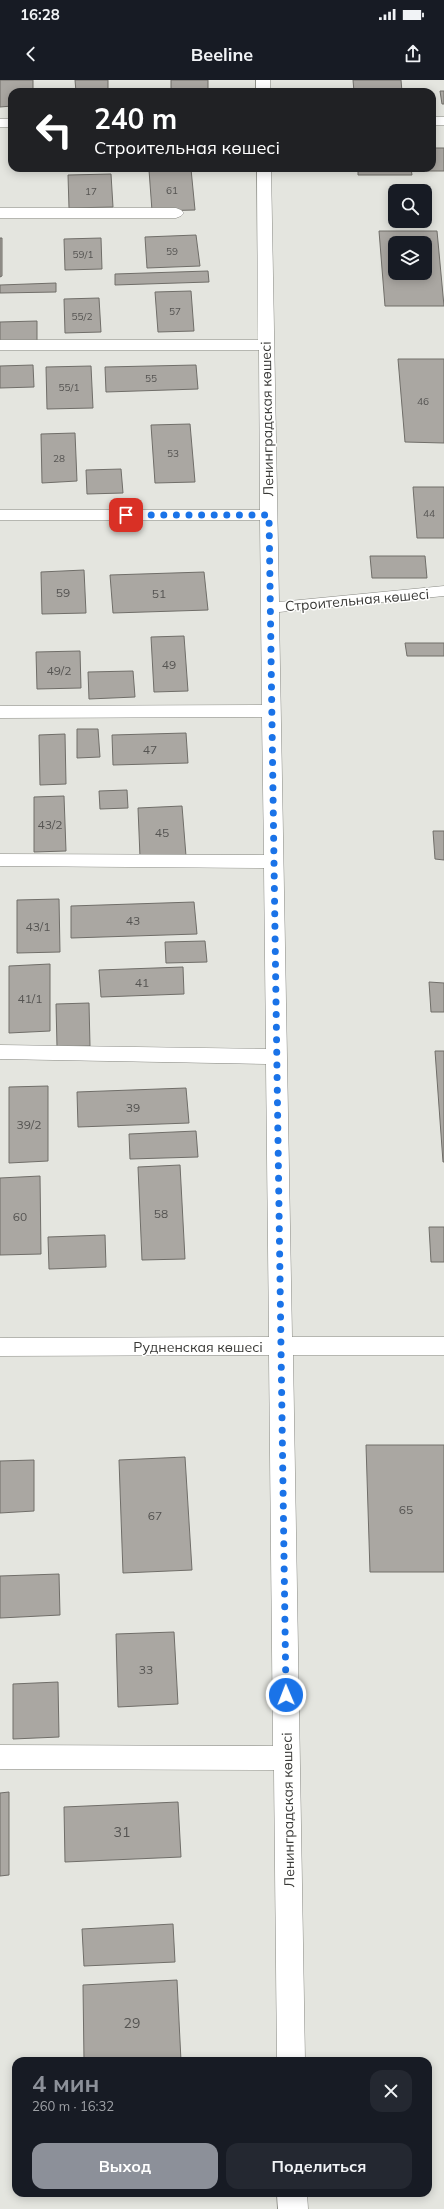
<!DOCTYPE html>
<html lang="ru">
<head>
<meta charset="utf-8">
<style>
  :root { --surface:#171b24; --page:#242831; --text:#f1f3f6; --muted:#9ea1a6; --accent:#8c9099 }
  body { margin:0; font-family:Mulish,sans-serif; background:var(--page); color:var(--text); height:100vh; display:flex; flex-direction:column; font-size:15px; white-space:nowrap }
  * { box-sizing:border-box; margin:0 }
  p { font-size:13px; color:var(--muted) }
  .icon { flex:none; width:22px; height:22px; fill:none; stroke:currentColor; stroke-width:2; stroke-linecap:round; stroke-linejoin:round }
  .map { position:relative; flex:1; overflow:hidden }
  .panel { position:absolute; left:12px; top:1977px; width:420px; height:140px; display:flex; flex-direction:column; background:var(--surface); border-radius:12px; box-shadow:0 2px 10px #0003 }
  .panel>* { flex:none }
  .hud { position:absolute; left:8px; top:8px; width:428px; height:84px; border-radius:12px; box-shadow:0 2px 10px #0003; background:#202124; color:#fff; overflow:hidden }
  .tools { position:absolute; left:388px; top:104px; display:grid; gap:8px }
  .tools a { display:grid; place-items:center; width:44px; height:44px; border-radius:8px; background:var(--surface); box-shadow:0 2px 10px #0003; font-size:20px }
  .pin { position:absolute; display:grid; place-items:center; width:34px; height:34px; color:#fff; margin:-17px; border-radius:8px; box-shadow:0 2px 6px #0006 }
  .me { position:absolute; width:44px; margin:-22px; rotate:359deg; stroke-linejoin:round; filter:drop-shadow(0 0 3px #0008) }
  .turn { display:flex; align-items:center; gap:14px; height:84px; padding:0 20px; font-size:18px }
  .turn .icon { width:52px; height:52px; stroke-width:2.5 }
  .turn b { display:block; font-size:28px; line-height:34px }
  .round { display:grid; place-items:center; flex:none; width:42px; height:42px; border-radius:12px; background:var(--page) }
  .overview { display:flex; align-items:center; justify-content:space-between; height:68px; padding:0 20px }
  h1 { font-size:24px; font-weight:700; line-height:30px; color:var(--accent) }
  .action { display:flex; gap:8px; margin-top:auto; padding:8px 20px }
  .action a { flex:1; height:46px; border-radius:12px; background:var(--accent); color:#fff; font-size:16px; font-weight:700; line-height:46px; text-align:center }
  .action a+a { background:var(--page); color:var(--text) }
  .status { display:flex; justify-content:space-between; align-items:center; height:28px; padding:0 20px; background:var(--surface); direction:ltr }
  .status svg { height:11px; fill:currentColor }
  header { display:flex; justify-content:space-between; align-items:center; height:52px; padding:0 20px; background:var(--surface); font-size:18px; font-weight:700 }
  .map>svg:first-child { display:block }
  .building { fill:#aaa7a2; stroke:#706e69; fill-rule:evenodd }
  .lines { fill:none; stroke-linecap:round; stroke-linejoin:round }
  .minor-casing { stroke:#888983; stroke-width:1 }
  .minor { fill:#fff; fill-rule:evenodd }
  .route { stroke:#1a73e8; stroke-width:7; stroke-dasharray:0 12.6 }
  .labels { text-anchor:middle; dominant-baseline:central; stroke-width:3; stroke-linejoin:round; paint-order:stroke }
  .far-number-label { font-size:10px; fill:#555452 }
  .number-label { font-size:12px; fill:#555452 }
  .street-label { font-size:14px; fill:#393937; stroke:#fffffe }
  .near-number-label { font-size:14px; fill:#555452 }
</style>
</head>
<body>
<div class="status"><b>16:28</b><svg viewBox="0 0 49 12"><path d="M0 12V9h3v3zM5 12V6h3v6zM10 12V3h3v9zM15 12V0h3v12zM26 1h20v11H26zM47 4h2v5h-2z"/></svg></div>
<header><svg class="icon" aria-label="back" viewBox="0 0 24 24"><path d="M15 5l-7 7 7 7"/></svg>Beeline<svg class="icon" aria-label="share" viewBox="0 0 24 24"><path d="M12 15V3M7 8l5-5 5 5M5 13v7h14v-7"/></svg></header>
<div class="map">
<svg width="444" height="2129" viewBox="0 0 444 2129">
  <rect width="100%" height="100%" fill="#e4e5df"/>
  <!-- building -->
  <g class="building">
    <polygon points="0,0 33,0 33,12 12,12 12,26 0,27"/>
    <polygon points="75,0 108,0 108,12 76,12"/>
    <rect x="171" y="0" width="37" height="12"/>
    <polygon points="353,0 401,0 402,12 354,12"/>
    <polygon points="440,11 444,11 444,24 442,24"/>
    <polygon points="432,68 444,68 444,91 426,91 426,88 432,88"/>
    <polygon points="358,88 411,88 412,95 358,95"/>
    <polygon points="191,89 195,130 152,131 149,90"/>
    <polygon points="111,94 113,127 69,128 68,95"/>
    <path d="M379,151H437L444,226H385ZM395,163H425V193H395Z"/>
    <polygon points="196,155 200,186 147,188 145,157"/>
    <polygon points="0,158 2,158 2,196 0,197"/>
    <polygon points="101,158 102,189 65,190 64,159"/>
    <polygon points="208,191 209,202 115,205 115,194"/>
    <polygon points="56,203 56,212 0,213 0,205"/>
    <polygon points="191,211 194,251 158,252 155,212"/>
    <polygon points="99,218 101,252 65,253 64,219"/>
    <polygon points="37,241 37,261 0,262 0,242"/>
    <polygon points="398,279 444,279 444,363 405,362"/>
    <polygon points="33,285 34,307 0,308 0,286"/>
    <polygon points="196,285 198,309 106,312 105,287"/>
    <polygon points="91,286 93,328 47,329 46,287"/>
    <polygon points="190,344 195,402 155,403 151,345"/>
    <polygon points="75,353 77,401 42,403 41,354"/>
    <polygon points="121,389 123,413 87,414 86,390"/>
    <polygon points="413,407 444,407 444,458 417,458"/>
    <polygon points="370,476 425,476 427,498 372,498"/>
    <polygon points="84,490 86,533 42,534 41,492"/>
    <polygon points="204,492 208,530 113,533 110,495"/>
    <polygon points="184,556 188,611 154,612 151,557"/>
    <polygon points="405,563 444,563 444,576 407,576"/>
    <polygon points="80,571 81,608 37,609 36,572"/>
    <polygon points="133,591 135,617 89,619 88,592"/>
    <polygon points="77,649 98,649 100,677 77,678"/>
    <polygon points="186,653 188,683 113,685 112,655"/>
    <polygon points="65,654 66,704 40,705 39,655"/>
    <polygon points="127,710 128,728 100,729 99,711"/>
    <polygon points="64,716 66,771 34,772 34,717"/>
    <polygon points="182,726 186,776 140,777 138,728"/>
    <polygon points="433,751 444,751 444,780 435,779"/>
    <polygon points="59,819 60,872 17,873 17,820"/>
    <polygon points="194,822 197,854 71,858 71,826"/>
    <polygon points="205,861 207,882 166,883 165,862"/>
    <polygon points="50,884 50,951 9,953 9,886"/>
    <polygon points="183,887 184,914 101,917 99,890"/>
    <polygon points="429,902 444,903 444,932 431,932"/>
    <polygon points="89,923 90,966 57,967 56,924"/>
    <polygon points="435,971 444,971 444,1082 443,1082"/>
    <polygon points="48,1006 48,1081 9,1083 9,1007"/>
    <polygon points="186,1008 189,1043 78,1047 77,1012"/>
    <polygon points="196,1051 198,1077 130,1079 129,1054"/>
    <polygon points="180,1085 185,1179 142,1180 138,1087"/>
    <polygon points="40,1096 41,1174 0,1175 0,1098"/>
    <polygon points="429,1147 444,1147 444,1182 431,1182"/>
    <polygon points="105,1155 106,1187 49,1189 48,1157"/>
    <polygon points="366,1365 444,1365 444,1492 370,1492"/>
    <polygon points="185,1377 192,1490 123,1493 119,1380"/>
    <polygon points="34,1380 34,1431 0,1433 0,1381"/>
    <polygon points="59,1494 60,1535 0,1538 0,1496"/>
    <polygon points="174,1552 178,1624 118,1627 116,1554"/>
    <polygon points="58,1602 59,1657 13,1659 13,1604"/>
    <polygon points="9,1712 9,1795 0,1796 0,1713"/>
    <polygon points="178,1722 181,1777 65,1782 64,1727"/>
    <polygon points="173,1844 175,1882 84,1886 82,1849"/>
    <polygon points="177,1900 181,1981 84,1981 83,1905"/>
  </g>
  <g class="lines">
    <defs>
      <g id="minor">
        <rect x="256" y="0" width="14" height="12"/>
        <rect x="432" y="37" width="12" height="8"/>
        <rect x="0" y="39" width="12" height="8"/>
        <polygon points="257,88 271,88 279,522 444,506 444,516 279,532 292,1257 444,1257 444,1275 293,1275 305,1981 277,1981 274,1690 0,1689 0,1665 273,1666 269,1275 0,1276 0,1258 269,1257 266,984 0,979 0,965 266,969 264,788 0,786 0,774 264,775 262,637 0,638 0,626 262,625 260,440 0,440 0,430 260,430 259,270 0,270 0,260 258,260"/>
        <polygon points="0,128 176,128 181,130 184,133 181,136 176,138 0,138"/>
        <polygon points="277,2113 307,2113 308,2129 278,2129"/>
      </g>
    </defs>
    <!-- minor casing -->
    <use href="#minor" class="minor-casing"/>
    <!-- minor -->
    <use href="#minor" class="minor"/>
  </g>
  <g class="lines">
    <!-- route -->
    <polyline class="route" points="126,435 269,435 286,1615"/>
  </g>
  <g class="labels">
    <!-- far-number labels -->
    <g class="far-number-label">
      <text x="172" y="110">61</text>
      <text x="91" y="111">17</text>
      <text x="172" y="171">59</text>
      <text x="83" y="174">59/1</text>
      <text x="175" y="231">57</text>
      <text x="82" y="236">55/2</text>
      <text x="151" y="298">55</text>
      <text x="69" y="307">55/1</text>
      <text x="423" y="321">46</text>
      <text x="173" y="373">53</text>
      <text x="59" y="378">28</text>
      <text x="429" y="433">44</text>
    </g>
    <!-- number labels -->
    <g class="number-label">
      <text x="63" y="512">59</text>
      <text x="159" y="513">51</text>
      <text x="169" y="584">49</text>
      <text x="59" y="590">49/2</text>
      <text x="150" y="669">47</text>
      <text x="50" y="744">43/2</text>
      <text x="162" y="752">45</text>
      <text x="133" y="840">43</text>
      <text x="38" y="846">43/1</text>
      <text x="142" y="902">41</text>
      <text x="30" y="918">41/1</text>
      <text x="133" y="1027">39</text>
      <text x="29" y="1044">39/2</text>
      <text x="161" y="1133">58</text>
      <text x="20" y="1136">60</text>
      <text x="406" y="1429">65</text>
      <text x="155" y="1435">67</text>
      <text x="146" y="1589">33</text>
    </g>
    <!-- street labels -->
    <g class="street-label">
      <text transform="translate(267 339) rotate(-91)">Ленинградская көшесі</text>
      <text transform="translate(357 520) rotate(-5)">Строительная көшесі</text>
      <text x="198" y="1267">Рудненская көшесі</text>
      <text transform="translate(288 1730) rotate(-91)">Ленинградская көшесі</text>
    </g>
    <!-- near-number labels -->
    <g class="near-number-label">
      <text x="122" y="1752">31</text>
      <text x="132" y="1943">29</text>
    </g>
  </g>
</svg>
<div class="tools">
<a><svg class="icon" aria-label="search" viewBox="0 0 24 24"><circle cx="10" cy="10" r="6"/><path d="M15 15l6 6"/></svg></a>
<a><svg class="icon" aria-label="layers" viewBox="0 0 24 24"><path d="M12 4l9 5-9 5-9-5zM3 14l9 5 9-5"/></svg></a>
</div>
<div class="pin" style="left:126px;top:435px;background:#d93025"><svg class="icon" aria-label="arrive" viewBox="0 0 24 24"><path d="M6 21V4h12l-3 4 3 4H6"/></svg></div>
<svg class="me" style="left:286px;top:1615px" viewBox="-20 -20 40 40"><circle r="17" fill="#1a73e8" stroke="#fff" stroke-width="3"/><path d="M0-11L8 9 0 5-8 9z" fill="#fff"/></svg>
<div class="hud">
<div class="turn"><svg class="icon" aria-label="left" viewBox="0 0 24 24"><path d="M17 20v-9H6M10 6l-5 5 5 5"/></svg><div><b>240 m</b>Строительная көшесі</div></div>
</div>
<section class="panel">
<div class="overview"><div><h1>4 мин</h1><p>260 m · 16:32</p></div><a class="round"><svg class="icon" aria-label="close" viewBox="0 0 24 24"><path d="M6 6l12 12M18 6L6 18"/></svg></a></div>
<div class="action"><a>Выход</a><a>Поделиться</a></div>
</section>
</div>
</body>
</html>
